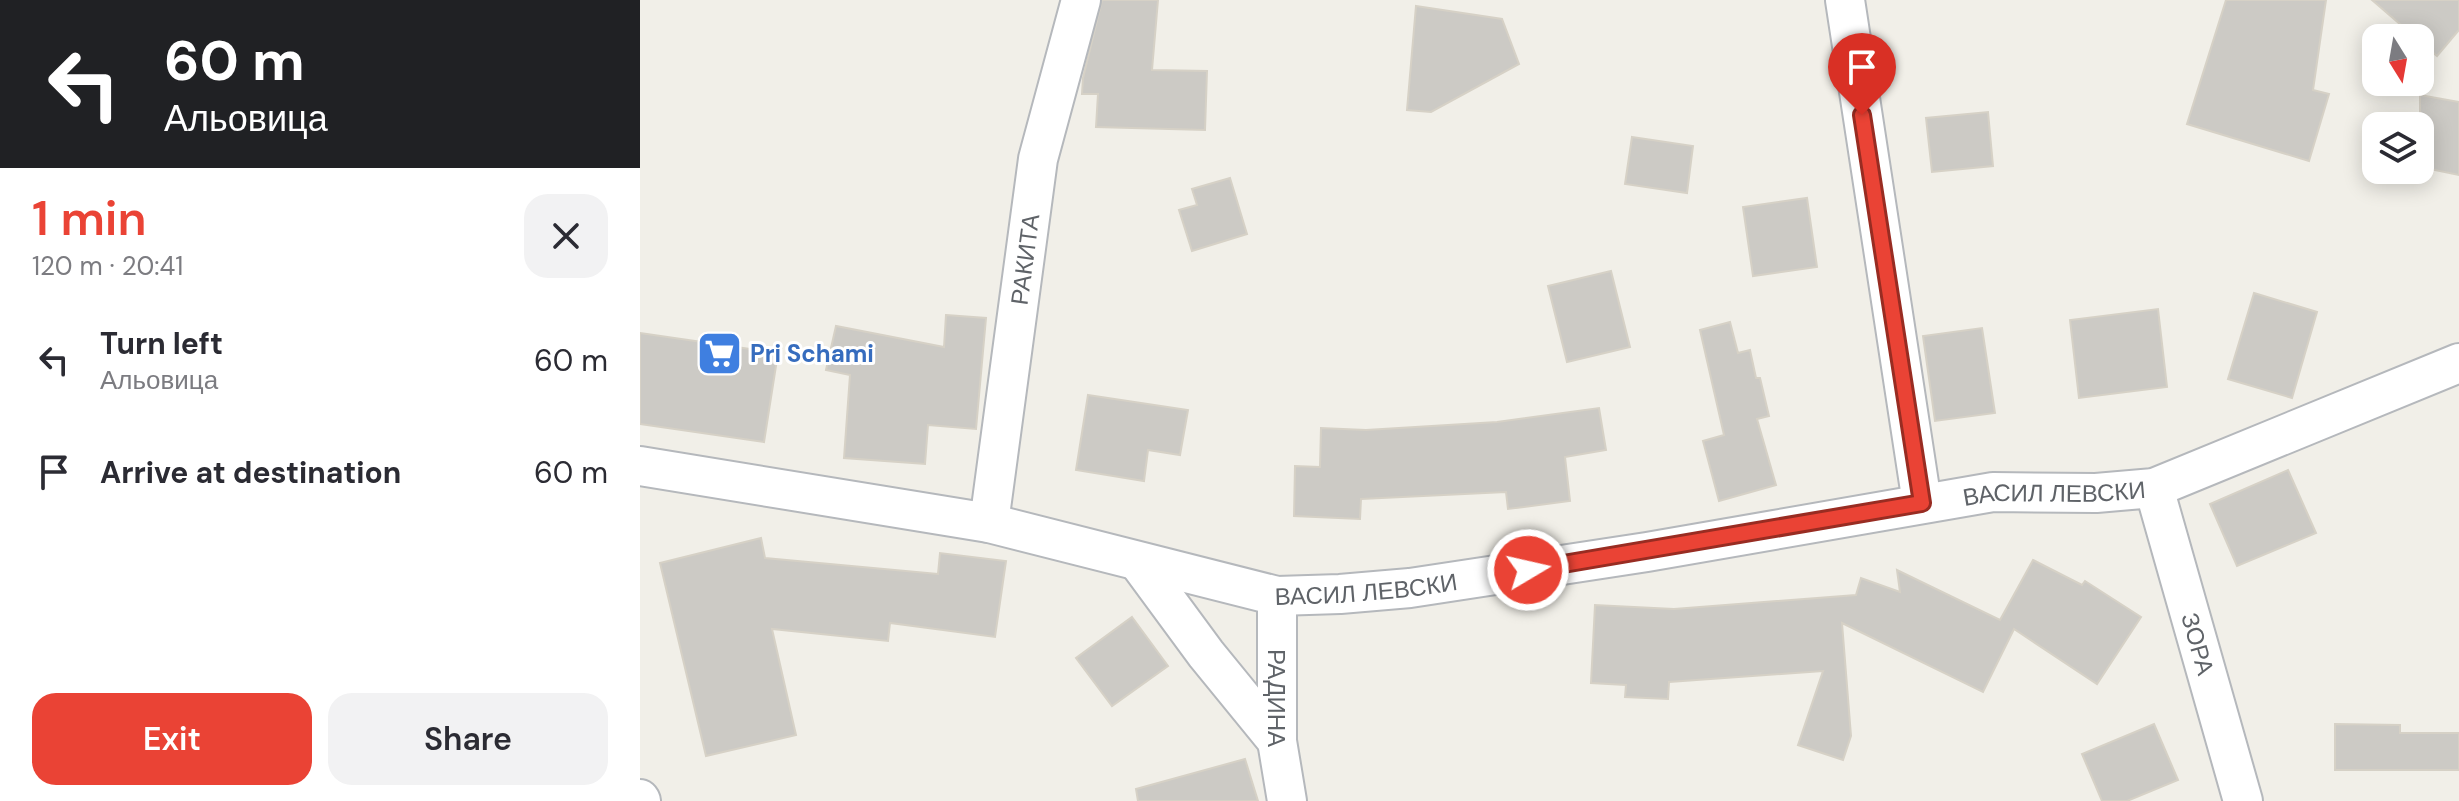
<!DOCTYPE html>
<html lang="en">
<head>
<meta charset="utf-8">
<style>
  :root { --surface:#fff; --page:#f2f2f3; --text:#2b2b33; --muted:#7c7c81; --accent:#ea4335 }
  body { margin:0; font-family:"DM Sans",sans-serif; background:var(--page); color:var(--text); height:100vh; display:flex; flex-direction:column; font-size:30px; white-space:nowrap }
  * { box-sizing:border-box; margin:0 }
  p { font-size:26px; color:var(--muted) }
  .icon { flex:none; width:44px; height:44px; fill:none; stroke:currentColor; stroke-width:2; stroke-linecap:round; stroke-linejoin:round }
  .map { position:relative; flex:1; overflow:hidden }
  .panel { display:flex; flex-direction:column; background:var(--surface); width:640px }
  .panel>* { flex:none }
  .banner { background:#202124; color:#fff; overflow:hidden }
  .needle { width:52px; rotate:169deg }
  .controls { position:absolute; left:1722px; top:24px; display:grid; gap:16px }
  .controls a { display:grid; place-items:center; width:72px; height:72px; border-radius:16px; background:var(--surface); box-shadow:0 4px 20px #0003; font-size:40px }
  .pin { position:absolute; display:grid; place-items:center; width:68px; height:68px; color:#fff; margin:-82px -34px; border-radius:50% 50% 50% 0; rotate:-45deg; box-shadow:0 0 8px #0007 }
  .pin .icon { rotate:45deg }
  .me { position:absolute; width:88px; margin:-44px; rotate:81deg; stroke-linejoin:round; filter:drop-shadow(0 0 6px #0008) }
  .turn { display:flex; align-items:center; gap:28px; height:168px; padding:0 32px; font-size:36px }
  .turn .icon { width:104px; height:104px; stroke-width:2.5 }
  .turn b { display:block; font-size:56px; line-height:68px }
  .round { display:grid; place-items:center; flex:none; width:84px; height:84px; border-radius:24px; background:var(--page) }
  .headline { display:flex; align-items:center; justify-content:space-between; height:136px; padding:0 32px }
  h1 { font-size:48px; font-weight:600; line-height:60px; color:var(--accent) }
  .primary-button { display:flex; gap:16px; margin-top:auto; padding:16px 32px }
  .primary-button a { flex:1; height:92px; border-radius:24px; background:var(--accent); color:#fff; font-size:32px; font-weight:600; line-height:92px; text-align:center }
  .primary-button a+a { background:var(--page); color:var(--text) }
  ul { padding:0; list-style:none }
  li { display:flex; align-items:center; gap:24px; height:112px; padding:0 32px }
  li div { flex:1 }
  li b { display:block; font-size:30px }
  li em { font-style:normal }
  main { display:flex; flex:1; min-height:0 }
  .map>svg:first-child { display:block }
  .building { fill:#cccac5; stroke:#d6d1c6; stroke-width:2 }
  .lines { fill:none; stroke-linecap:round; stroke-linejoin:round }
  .street-casing { stroke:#b5b8bc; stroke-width:42 }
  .street { stroke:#fff; stroke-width:38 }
  .route-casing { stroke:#982c22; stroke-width:20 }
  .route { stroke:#ea4335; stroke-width:14 }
  .labels { text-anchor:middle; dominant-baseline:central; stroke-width:6; stroke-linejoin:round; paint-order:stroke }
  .street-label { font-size:24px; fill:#5f6368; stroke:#fff }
  .shop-label { font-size:24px; font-weight:bold; fill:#366cbe; stroke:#fff; text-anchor:start }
</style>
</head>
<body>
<main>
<section class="panel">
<div class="banner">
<div class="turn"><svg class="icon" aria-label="left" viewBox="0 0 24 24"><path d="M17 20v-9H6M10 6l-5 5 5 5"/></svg><div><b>60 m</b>Альовица</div></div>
</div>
<div class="headline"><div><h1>1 min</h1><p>120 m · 20:41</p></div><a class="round"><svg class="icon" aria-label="close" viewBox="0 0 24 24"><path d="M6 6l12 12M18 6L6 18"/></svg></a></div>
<ul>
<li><svg class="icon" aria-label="left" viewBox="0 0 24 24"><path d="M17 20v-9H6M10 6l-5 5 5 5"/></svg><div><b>Turn left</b><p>Альовица</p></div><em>60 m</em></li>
<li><svg class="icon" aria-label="arrive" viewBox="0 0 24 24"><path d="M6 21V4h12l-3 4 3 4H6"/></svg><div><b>Arrive at destination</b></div><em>60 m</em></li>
</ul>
<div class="primary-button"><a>Exit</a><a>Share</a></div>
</section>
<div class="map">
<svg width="1819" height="801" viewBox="0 0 1819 801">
  <rect width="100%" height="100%" fill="#f1efe8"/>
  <!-- building -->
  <g class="building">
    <polygon points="462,0 518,0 512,70 567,71 565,130 456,127 458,94 442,94 443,78"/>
    <polygon points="1586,0 1686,0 1673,90 1689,94 1669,161 1547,124"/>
    <polygon points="1732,0 1819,0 1819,30 1797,56"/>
    <polygon points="776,6 862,19 879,64 791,112 767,110"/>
    <polygon points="1780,95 1819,102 1819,175 1780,167"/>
    <polygon points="1348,112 1353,166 1292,172 1286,118"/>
    <polygon points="992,137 1053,146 1047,193 985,184"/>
    <polygon points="590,178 607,234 552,251 539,210 557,205 552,189"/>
    <polygon points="1167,198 1177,267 1113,276 1103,207"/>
    <polygon points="971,271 990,347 927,362 908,286"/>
    <polygon points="1614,293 1677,312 1652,398 1588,379"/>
    <polygon points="1518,309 1527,387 1439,398 1430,320"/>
    <polygon points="306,315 346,318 336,429 288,425 285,464 204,458 210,375 186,370 196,326 304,347"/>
    <polygon points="1090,322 1098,353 1110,350 1116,378 1120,378 1129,416 1117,419 1136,485 1079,501 1063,441 1084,435 1060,330"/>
    <polygon points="1342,328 1355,413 1295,421 1283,336"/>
    <polygon points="0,333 138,353 124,442 0,424"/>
    <polygon points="448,395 548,410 540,455 508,450 504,481 436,470"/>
    <polygon points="959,408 966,450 925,457 930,501 868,509 866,492 721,499 720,519 654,516 655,466 680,467 681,428 726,430 857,422"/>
    <polygon points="1648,470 1676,533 1597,566 1570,504"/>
    <polygon points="121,538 125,558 298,574 300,553 366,561 355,637 250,623 248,641 132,629 156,735 66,756 20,563"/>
    <polygon points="1393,560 1442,585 1445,581 1501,617 1457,684 1374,629 1343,692 1202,623 1211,736 1203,760 1158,745 1183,671 1029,682 1028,699 985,697 986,685 951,683 955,605 1034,609 1216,595 1221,578 1260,592 1257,570 1360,620"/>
    <polygon points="492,617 528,666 472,706 436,658"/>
    <polygon points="1514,724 1538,780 1487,801 1462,801 1442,754"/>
    <polygon points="1695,724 1760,725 1760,733 1819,733 1819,770 1695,770"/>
    <polygon points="605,759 618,801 498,801 496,789"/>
  </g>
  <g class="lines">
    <defs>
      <g id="street">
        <polyline points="1205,0 1282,503"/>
        <path id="s1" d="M0,466L349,523L637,596L700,594L770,588L1007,552L1353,492L1456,493L1514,488L1819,363"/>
        <path id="s2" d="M1514,488L1603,801"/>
        <path id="s3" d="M349,523L398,159L441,0"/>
        <polyline points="499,563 566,654 637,741"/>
        <path id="s4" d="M637,596V741L647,801"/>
        <polyline points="0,799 1,801"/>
      </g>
    </defs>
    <!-- street casing -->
    <use href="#street" class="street-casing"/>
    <!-- street -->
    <use href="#street" class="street"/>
  </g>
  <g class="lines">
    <defs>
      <polyline id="route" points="888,570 1282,503 1222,115"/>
    </defs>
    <!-- route casing -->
    <use href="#route" class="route-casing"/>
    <!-- route -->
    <use href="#route" class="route"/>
  </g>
  <!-- icons -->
  <defs>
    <symbol id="supermarket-square" viewBox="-11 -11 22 22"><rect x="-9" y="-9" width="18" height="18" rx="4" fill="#3f7fe0" stroke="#fff"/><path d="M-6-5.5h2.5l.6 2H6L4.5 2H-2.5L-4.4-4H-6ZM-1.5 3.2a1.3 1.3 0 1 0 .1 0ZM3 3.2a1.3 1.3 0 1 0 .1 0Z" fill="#fff"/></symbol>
  </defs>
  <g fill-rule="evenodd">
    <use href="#supermarket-square" x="54" y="328" width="51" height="51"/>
  </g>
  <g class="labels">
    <!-- street labels -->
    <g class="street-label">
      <text stroke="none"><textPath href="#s3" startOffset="266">РАКИТА</textPath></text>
      <text stroke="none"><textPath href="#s1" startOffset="1436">ВАСИЛ ЛЕВСКИ</textPath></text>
      <text stroke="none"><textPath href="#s1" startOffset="740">ВАСИЛ ЛЕВСКИ</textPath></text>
      <text stroke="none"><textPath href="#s2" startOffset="162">ЗОРА</textPath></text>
      <text stroke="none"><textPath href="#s4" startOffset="102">РАДИНА</textPath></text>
    </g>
    <!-- shop labels -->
    <g class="shop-label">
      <text x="110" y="353">Pri Schami</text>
    </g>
  </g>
</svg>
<div class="controls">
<a><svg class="needle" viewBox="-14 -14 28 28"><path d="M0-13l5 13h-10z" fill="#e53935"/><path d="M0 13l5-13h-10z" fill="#7c7c81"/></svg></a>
<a><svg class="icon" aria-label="layers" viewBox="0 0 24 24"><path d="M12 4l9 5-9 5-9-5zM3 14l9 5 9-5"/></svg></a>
</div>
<div class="pin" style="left:1222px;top:115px;background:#d93025"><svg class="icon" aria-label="arrive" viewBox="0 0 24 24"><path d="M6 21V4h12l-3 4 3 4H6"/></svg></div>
<svg class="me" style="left:888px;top:570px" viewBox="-20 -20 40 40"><circle r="17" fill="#ea4335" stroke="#fff" stroke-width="3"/><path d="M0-11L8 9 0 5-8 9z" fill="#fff"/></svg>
</div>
</main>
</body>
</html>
